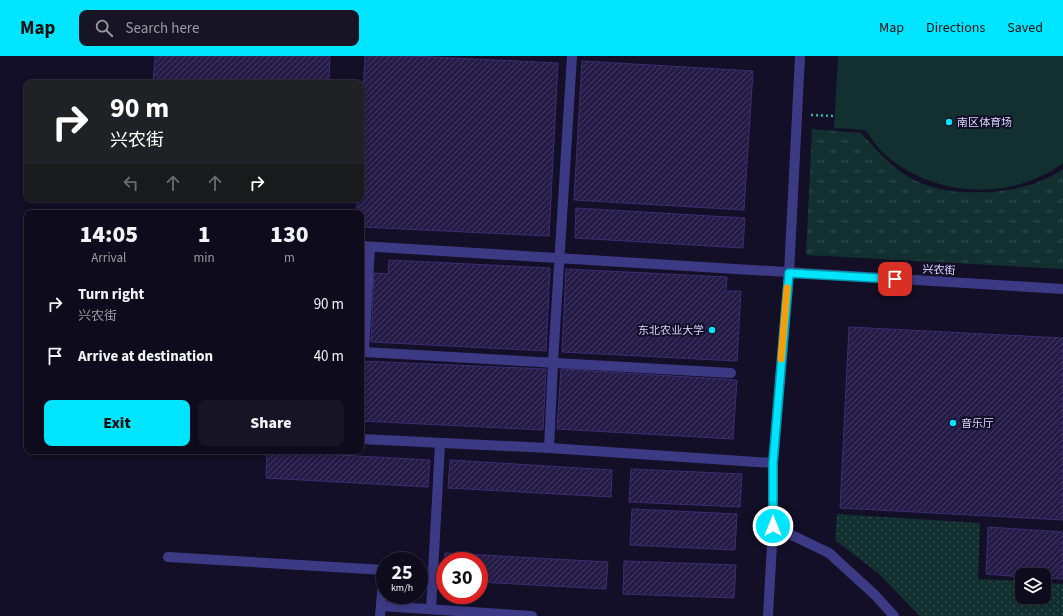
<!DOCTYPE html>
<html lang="en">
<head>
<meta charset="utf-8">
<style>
  :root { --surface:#0e0b1c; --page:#171425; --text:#f1f3f6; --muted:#9b9ba3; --line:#2e2b3b; --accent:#00e5ff }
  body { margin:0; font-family:"Source Sans 3","Noto Sans SC",sans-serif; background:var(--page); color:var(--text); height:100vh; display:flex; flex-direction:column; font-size:15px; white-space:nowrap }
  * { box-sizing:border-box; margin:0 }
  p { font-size:13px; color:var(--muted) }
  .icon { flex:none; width:22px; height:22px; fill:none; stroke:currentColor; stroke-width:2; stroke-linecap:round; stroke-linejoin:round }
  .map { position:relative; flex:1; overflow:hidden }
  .panel { position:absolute; left:24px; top:154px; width:340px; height:244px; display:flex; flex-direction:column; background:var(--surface); border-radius:8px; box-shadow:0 2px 6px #0003,0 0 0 1px var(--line) }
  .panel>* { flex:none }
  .guide { position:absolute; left:24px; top:24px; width:340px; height:122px; border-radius:8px; box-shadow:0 2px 6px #0003,0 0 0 1px var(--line); background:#202124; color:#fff; overflow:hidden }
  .fabs { position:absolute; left:1015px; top:512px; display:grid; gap:8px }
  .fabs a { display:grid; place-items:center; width:36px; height:36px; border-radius:8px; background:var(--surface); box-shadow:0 2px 6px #0003,0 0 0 1px var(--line); font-size:20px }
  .speed { position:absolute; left:376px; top:496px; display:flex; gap:8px; font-size:20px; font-weight:700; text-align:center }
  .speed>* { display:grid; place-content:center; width:52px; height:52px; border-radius:50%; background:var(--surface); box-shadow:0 2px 6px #0003,0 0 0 1px var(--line); line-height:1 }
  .speed small { font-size:10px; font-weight:400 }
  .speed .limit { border:6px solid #d22; background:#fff; color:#111 }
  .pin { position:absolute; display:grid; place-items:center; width:34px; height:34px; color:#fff; margin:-17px; border-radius:8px; box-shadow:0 2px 6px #0006 }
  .me { position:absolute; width:44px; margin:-22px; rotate:0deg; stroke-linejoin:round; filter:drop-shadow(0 0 3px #0008) }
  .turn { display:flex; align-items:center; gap:14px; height:84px; padding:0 20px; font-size:18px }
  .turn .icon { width:52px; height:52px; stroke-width:2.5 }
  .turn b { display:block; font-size:28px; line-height:34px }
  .lanes { display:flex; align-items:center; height:38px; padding:0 20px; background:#0003; justify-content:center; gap:20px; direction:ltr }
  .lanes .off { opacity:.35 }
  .eta { display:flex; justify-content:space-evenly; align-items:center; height:68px; text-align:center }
  .eta b { font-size:24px; font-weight:800; line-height:28px }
  .cta { display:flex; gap:8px; margin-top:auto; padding:8px 20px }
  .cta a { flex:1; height:46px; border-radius:8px; background:var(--accent); color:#111; font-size:16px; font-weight:800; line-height:46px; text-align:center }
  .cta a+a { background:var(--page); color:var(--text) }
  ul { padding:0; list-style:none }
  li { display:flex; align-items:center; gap:12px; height:52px; padding:0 20px }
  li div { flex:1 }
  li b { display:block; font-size:15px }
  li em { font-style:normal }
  header { display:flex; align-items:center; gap:24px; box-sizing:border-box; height:56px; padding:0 20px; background:var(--accent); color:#111 }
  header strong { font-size:19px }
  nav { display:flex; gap:22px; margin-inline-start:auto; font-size:14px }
  .search { width:280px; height:36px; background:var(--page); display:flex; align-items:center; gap:10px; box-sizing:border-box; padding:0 14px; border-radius:8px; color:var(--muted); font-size:15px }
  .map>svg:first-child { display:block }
  .grass { fill:url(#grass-tufts) }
  .park { fill:#12302f }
  .garden { fill:url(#garden-dots) }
  .building { fill:url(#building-hatch); stroke:#3b2d73 }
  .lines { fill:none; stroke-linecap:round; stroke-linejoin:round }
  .path { stroke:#2fb8b0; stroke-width:2.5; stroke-dasharray:2 3; stroke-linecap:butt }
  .minor { stroke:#3d3a85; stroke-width:10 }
  .route-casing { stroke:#0095a6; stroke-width:10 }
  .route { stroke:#00e5ff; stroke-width:7 }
  .slow { stroke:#f59e0b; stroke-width:7 }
  .poi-dot { fill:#00e5ff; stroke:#130f26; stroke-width:1.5 }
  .labels { text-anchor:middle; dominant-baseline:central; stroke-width:4; stroke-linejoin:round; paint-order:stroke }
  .poi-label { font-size:11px; fill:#d9d4ff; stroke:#130f26; text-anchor:start }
  .street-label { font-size:11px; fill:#d9d4ff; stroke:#130f26 }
</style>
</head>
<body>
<header>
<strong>Map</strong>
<div class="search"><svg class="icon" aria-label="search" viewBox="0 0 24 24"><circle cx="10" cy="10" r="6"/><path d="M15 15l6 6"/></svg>Search here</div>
<nav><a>Map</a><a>Directions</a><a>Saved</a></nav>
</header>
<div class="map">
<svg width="1063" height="560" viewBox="0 0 1063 560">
  <defs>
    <pattern id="grass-tufts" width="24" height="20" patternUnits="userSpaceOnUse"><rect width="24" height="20" fill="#12302f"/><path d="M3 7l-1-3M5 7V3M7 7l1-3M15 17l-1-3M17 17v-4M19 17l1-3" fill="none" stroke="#344d4e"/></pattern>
    <pattern id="garden-dots" width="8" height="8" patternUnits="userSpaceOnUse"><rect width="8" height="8" fill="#12302f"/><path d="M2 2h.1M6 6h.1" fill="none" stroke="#344d4e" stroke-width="1.8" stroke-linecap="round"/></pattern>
    <pattern id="building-hatch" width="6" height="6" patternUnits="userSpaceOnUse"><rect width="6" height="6" fill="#241b47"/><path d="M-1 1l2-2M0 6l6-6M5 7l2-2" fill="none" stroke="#433b63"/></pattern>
  </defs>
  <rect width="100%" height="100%" fill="#130f26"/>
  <!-- grass -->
  <path class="grass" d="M812,73L861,77C877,95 894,114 916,125C955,144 1028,139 1063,113V213L806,199Z"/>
  <!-- park -->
  <path class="park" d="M838,0H1063V107C1010,147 930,141 882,96C876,90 871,81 865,74L834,72Z"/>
  <!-- garden -->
  <polygon class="garden" points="837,458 980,467 978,523 1022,525 1022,541 1044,541 1044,527 1063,528 1063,560 920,560 878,517 835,484"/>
  <!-- building -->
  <g class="building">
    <polygon points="155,0 330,0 329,27 153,27"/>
    <polygon points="365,0 411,0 558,7 549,180 361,171 361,157 357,157 357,143 361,143 361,73"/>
    <polygon points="582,5 753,15 744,154 574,144"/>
    <polygon points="576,152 745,162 743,192 575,182"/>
    <polygon points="389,204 550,212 546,295 371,286 374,217 388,218"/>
    <polygon points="566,213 727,221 726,235 741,235 737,305 562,296"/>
    <polygon points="849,271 1063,282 1063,464 840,452"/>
    <polygon points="361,305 546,313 543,374 361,365"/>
    <polygon points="561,313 737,324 733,383 557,373"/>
    <polygon points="267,395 430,404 428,431 266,422"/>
    <polygon points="450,404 612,414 611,441 448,432"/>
    <polygon points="631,413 742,418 740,451 629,446"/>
    <polygon points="632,453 737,458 735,494 630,489"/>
    <polygon points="988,471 1063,476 1063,523 1044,522 1044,519 1022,519 1022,521 986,518"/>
    <polygon points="445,497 608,506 606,533 479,526 479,505 445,505 444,524"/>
    <polygon points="624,505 736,509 734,542 623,538"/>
  </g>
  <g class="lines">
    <!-- path -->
    <polyline class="path" points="811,59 835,60"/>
    <!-- minor -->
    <g class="minor">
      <polyline points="361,190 1063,233"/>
      <polyline points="370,191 364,296 731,317"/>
      <polyline points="361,383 549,392 773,407"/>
      <polyline points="549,392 553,306 572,0"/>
      <polyline points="773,470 829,497 875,539 894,560"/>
      <polyline points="168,501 384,514 380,560"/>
      <polyline points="381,550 532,560"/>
      <polyline points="431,553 440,388"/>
      <polyline points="768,560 773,470 773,407 789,217 800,0"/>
    </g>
  </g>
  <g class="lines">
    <defs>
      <polyline id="route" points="773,470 773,407 789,217 895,223"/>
    </defs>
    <!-- route casing -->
    <use href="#route" class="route-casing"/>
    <!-- route -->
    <use href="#route" class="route"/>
    <!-- slow -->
    <polyline class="slow" points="781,303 787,232"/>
  </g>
  <!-- markers -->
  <g class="poi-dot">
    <circle cx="949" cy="66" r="4"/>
    <circle cx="712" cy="274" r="4"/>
    <circle cx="953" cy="367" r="4"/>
  </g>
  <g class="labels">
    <!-- poi labels -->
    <g class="poi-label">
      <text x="957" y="66">南区体育场</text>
      <text x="704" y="274" text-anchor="end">东北农业大学</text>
      <text x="961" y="367">音乐厅</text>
    </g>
    <!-- street labels -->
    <g class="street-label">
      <text transform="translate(939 214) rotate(3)">兴农街</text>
    </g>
  </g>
</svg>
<div class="fabs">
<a><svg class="icon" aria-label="layers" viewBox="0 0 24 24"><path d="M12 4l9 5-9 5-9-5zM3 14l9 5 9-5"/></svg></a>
</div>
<div class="speed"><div>25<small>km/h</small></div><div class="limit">30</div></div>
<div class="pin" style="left:895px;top:223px;background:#d93025"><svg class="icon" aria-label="arrive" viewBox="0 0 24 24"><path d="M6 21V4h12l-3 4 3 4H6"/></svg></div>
<svg class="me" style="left:773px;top:470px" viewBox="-20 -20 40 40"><circle r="17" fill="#00e5ff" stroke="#fff" stroke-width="3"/><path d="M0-11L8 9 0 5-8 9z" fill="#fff"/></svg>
<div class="guide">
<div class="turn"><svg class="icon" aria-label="right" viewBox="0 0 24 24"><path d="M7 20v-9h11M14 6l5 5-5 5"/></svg><div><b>90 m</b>兴农街</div></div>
<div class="lanes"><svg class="icon off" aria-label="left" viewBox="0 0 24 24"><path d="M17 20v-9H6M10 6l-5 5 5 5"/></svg><svg class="icon off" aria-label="ahead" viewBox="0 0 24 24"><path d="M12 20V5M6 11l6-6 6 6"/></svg><svg class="icon off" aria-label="ahead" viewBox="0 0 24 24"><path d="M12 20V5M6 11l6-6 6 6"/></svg><svg class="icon" aria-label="right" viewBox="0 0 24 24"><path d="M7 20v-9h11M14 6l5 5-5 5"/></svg></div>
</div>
<section class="panel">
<div class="eta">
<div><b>14:05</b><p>Arrival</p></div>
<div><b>1</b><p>min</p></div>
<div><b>130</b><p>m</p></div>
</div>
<ul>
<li><svg class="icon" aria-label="right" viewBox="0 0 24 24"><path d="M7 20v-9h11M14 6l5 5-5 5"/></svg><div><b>Turn right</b><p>兴农街</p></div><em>90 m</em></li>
<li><svg class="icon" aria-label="arrive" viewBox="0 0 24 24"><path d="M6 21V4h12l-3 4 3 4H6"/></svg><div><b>Arrive at destination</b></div><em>40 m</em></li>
</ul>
<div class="cta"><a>Exit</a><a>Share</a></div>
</section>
</div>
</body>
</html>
